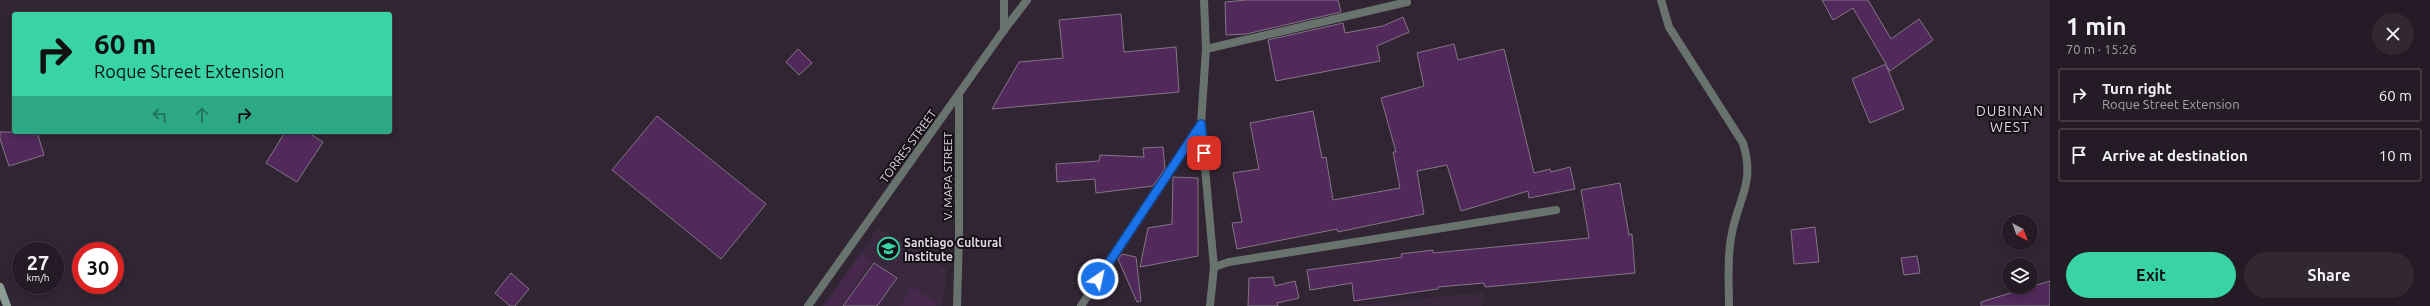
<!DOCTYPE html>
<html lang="en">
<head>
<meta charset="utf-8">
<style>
  :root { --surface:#251b26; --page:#312832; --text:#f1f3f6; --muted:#a3a1a7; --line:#423943; --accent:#38d4a6 }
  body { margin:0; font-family:Ubuntu,sans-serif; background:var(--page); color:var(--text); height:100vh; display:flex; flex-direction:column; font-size:15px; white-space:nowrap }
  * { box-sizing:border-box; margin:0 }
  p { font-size:13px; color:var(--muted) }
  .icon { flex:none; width:22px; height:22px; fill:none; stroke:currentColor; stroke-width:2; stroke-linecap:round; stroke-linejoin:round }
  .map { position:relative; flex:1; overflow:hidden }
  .side { display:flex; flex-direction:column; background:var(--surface); width:380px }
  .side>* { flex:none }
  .hud { position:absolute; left:12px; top:12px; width:380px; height:122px; border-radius:4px; box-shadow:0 2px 6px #0003,0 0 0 1px var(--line); background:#38d4a6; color:#111; overflow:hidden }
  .needle { width:26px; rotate:139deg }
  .buttons { position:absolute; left:2002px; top:214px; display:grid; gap:8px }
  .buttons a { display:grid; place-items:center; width:36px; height:36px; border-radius:50%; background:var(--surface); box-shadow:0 2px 6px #0003,0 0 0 1px var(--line); font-size:20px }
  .speed { position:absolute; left:12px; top:242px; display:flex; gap:8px; font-size:20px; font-weight:700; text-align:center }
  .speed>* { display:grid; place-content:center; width:52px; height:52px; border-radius:50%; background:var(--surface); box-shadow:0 2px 6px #0003,0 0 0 1px var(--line); line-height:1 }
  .speed small { font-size:10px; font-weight:400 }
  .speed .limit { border:6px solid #d22; background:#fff; color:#111 }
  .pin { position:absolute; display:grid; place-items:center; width:34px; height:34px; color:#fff; margin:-17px; border-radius:8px; box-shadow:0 2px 6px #0006 }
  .me { position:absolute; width:44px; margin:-22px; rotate:34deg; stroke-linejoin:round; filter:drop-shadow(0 0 3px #0008) }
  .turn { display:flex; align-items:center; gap:14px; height:84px; padding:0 16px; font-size:18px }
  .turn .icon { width:52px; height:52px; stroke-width:2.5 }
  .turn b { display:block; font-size:28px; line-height:34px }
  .lanes { display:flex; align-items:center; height:38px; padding:0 16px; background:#0003; justify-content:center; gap:20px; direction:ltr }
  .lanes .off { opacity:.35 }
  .round { display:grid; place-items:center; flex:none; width:42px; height:42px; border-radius:21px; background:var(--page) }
  .overview { display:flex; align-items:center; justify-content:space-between; height:68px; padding:0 16px }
  h1 { font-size:24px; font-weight:600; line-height:30px }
  .primary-button { display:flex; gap:8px; margin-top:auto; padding:8px 16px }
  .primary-button a { flex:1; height:46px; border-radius:24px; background:var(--accent); color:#111; font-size:16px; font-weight:600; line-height:46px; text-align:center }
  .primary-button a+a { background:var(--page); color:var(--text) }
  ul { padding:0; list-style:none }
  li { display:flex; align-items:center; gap:12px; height:54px; margin:0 8px 6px; padding:0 8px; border:2px solid var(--line); border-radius:4px }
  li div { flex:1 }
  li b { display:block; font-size:15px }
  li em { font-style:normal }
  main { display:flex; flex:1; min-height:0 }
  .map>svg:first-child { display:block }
  .built { fill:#3a293e }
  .green { fill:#45284b }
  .building { fill:#51295a; stroke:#847587 }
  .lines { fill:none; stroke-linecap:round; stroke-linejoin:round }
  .minor { stroke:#68736e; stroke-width:8 }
  .tertiary { stroke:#68736e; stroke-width:8 }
  .secondary { stroke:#8b9d95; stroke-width:8 }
  .route-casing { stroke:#114b97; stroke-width:10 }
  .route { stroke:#1a73e8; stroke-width:7 }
  .labels { text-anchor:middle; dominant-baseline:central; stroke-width:4; stroke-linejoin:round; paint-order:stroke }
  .street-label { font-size:12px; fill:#ded6e0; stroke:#151016 }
  .poi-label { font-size:12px; font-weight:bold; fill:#ded6e0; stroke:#151016; text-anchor:start }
  .quarter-label { font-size:14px; letter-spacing:1px; fill:#ded6e0; stroke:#151016 }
</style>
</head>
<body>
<main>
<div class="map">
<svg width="2050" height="306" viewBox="0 0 2050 306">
  <rect width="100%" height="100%" fill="#312433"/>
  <!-- built -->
  <g class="built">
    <polygon points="878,228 947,269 942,306 822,306"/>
    <polygon points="1484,292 1483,306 1357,306 1357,305"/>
  </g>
  <!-- green -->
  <g class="green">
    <polygon points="862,253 872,261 840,306 824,306"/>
    <polygon points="912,287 936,302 936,306 900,306"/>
  </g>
  <!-- building -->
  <g class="building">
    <polygon points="1246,0 1338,0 1341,12 1246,34 1226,35 1225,2"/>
    <polygon points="1822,0 1868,0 1891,39 1919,19 1933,40 1890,71 1886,65 1904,109 1870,123 1852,79 1886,64 1853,8 1833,20"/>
    <polygon points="1121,14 1124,52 1176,47 1179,92 992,109 1019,62 1063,58 1059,20"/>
    <polygon points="1403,17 1409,32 1377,46 1380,61 1276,81 1268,40 1343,23 1345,33 1383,26"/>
    <polygon points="1454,44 1458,60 1504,49 1534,173 1550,169 1551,172 1570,167 1575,189 1529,198 1528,191 1461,211 1447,165 1417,171 1424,214 1338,232 1337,229 1237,249 1232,223 1242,222 1233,173 1259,169 1250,123 1313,111 1322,158 1326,157 1333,200 1400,188 1393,152 1396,152 1381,98 1424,86 1417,53"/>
    <polygon points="798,49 812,63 799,75 786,62"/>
    <polygon points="657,116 766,204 721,259 612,170"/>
    <polygon points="0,132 37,132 44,155 9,166 0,139"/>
    <polygon points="285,132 307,132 323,142 297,182 266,163"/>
    <polygon points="1163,147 1165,169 1153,186 1096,193 1095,179 1057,182 1056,164 1099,161 1100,155 1144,157 1143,148"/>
    <polygon points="1173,177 1198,178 1198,256 1140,267 1148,228 1172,224"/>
    <polygon points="1620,183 1629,235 1632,234 1635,273 1485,287 1484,283 1438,287 1438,289 1354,301 1352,283 1310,290 1307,270 1402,257 1401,254 1433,250 1433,253 1589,238 1581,190"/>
    <polygon points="1815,227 1819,262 1794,264 1791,230"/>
    <polygon points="1122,254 1136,257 1141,301 1137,302 1118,259"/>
    <polygon points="1917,256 1920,273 1904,275 1901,258"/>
    <polygon points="874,263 897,278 877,306 843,306"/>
    <polygon points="511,273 529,289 515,306 510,306 495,293"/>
    <polygon points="1273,277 1275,286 1295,281 1299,298 1277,303 1278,306 1248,306 1249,278"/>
    <polygon points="2050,281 2050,306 1981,306 1981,302"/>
  </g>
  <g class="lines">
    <!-- minor -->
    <g class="minor">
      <polyline points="1004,0 1004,30"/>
      <path d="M1661,0L1669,27L1743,143C1756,185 1737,199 1731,238C1727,260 1729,284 1729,306"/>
      <polyline points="1206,49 1407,2"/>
      <polyline points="1214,267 1229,262 1556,210"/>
      <polyline points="957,306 959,233 959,95"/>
      <polyline points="1081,306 1201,124"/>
    </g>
    <!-- tertiary -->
    <g class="tertiary">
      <polyline points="1204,0 1206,49 1201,124 1214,267 1210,306"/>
      <polyline points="808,306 1004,30 1027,0"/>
    </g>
    <!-- secondary -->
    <polyline class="secondary" points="0,287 7,306"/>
  </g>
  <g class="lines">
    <defs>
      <polyline id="route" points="1098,279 1201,124 1204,153"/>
    </defs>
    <!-- route casing -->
    <use href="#route" class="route-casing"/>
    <!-- route -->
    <use href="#route" class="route"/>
  </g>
  <!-- icons -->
  <defs>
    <symbol id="school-ring" viewBox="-11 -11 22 22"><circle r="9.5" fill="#151016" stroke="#38d4a6" stroke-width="1.5"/><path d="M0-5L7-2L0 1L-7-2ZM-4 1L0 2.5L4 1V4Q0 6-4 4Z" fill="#38d4a6"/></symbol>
  </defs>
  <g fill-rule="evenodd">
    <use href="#school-ring" x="876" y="236" width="25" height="25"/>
  </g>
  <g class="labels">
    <!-- street labels -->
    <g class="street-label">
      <text transform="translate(908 146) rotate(-54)">TORRES STREET</text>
      <text transform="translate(947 176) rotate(-90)">V. MAPA STREET</text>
    </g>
    <!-- poi labels -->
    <g class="poi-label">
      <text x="904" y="242">Santiago Cultural<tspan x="904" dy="14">Institute</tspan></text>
    </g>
    <!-- quarter labels -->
    <g class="quarter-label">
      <text x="2010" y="111">DUBINAN<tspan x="2010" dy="16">WEST</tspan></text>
    </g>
  </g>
</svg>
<div class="buttons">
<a><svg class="needle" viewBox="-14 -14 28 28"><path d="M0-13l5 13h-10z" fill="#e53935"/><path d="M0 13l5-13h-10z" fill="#a3a1a7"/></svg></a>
<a><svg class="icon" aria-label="layers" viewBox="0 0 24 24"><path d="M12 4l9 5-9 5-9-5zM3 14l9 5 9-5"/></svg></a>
</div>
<div class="speed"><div>27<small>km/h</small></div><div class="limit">30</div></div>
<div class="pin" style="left:1204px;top:153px;background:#d93025"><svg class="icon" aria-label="arrive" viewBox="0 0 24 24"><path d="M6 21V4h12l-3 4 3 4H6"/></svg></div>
<svg class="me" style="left:1098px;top:279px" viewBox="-20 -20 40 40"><circle r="17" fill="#1a73e8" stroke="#fff" stroke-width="3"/><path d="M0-11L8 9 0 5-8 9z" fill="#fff"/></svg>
<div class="hud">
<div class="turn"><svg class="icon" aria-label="right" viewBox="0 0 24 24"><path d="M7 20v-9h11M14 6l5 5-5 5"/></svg><div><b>60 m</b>Roque Street Extension</div></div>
<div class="lanes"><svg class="icon off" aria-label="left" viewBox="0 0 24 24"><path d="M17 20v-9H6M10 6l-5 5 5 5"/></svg><svg class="icon off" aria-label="ahead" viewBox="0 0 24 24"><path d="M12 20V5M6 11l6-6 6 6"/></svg><svg class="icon" aria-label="right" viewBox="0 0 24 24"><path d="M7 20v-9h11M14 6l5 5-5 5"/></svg></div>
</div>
</div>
<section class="side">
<div class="overview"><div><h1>1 min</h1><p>70 m · 15:26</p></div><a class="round"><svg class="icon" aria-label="close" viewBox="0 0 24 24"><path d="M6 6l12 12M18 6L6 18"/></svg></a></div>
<ul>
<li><svg class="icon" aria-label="right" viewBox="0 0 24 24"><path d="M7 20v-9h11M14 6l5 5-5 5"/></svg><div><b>Turn right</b><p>Roque Street Extension</p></div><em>60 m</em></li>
<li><svg class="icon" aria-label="arrive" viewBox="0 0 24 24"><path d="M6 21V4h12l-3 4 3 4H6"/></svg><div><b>Arrive at destination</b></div><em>10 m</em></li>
</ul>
<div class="primary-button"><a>Exit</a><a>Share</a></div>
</section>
</main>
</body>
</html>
